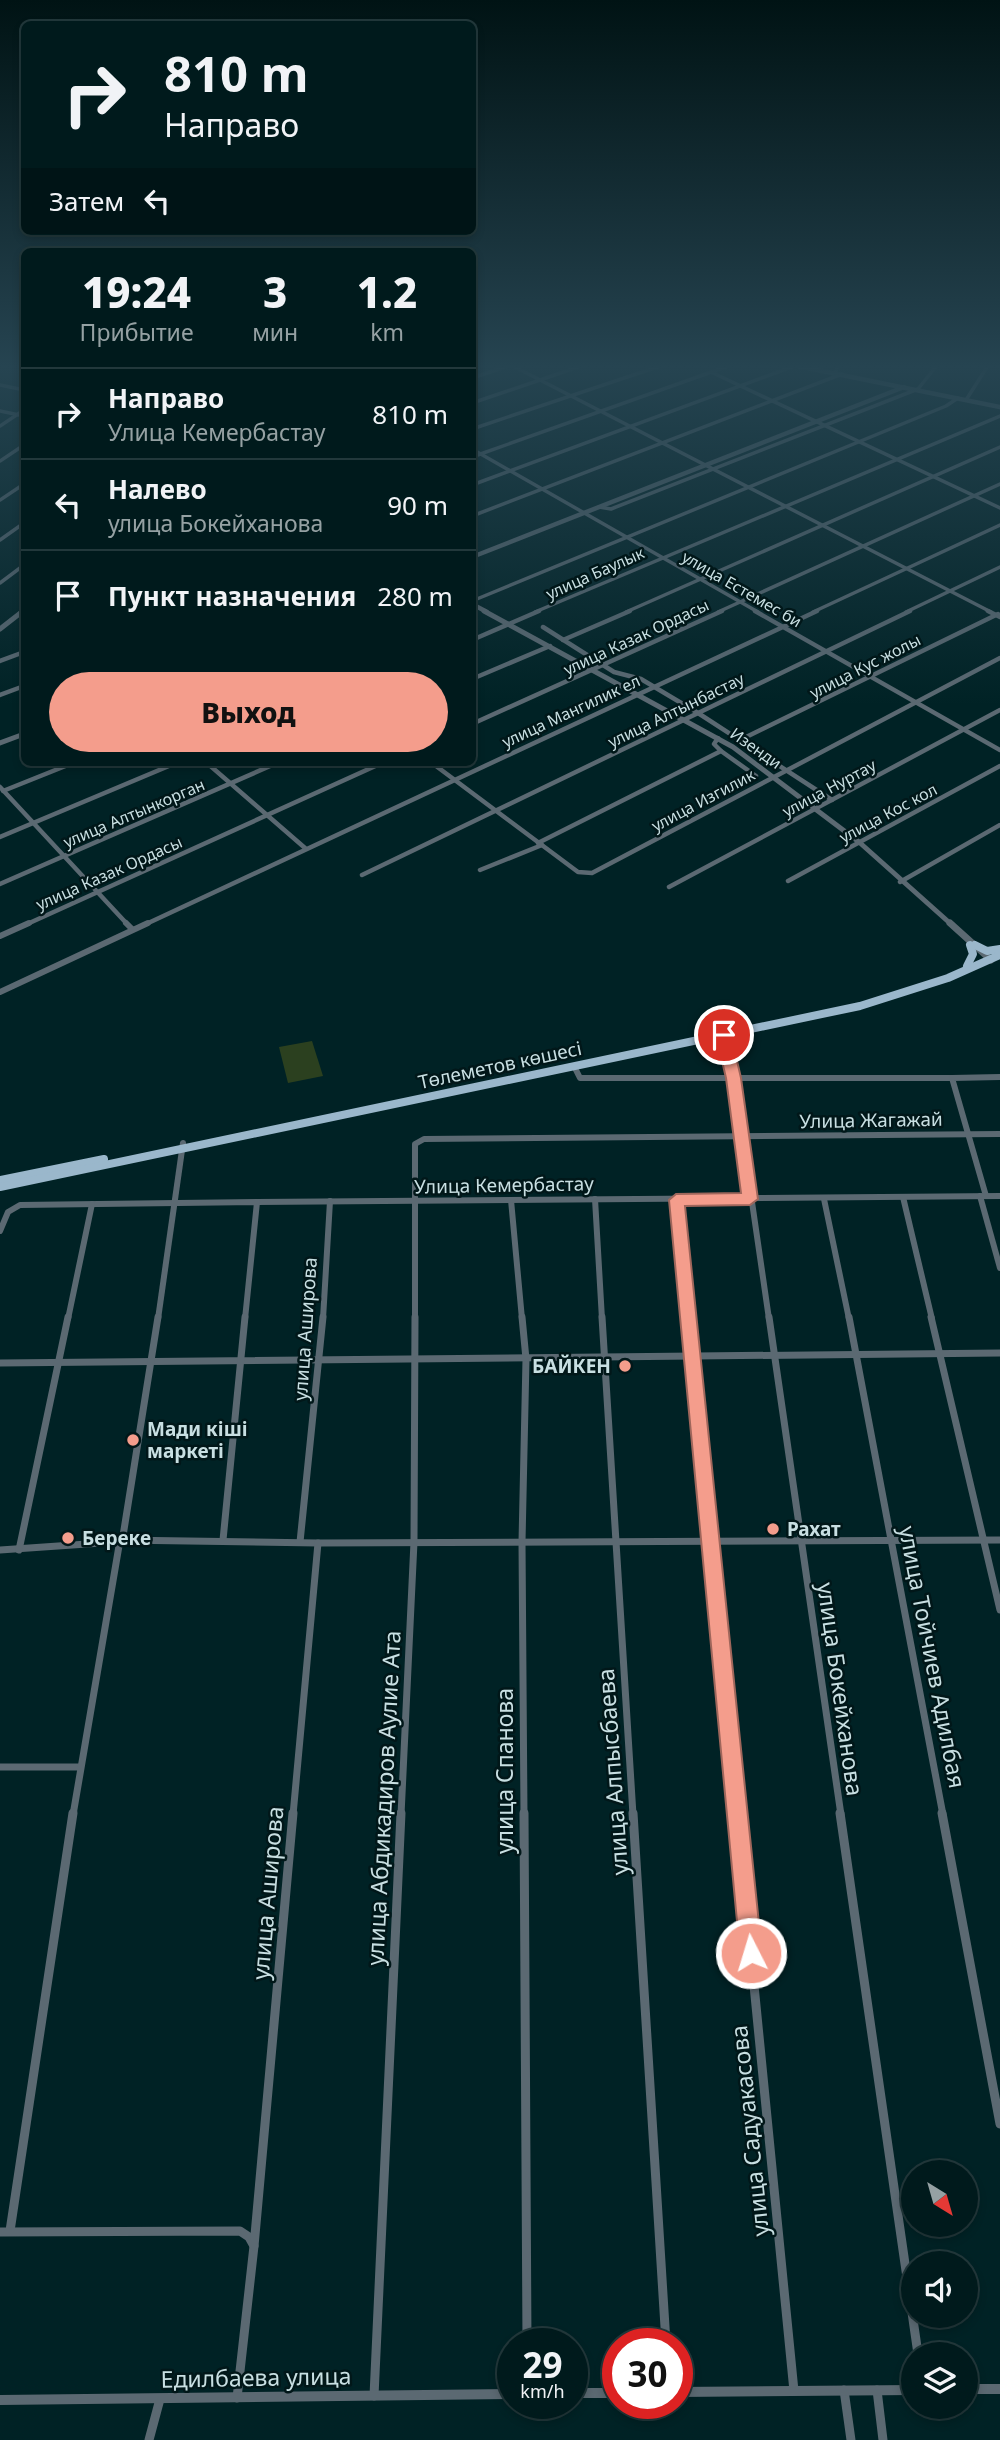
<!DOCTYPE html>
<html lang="ru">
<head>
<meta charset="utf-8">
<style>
  :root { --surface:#001a1c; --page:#0a2325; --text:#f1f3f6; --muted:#95a1a3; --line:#22383b; --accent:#f49d8c }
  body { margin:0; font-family:"Noto Sans",sans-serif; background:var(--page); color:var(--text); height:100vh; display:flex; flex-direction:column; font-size:26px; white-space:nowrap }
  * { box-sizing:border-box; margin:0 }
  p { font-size:23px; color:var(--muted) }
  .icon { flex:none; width:38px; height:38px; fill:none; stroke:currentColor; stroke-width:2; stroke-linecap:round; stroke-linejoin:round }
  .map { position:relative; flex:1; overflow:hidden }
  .sheet { position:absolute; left:21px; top:248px; width:455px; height:518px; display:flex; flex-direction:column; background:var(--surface); border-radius:10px; box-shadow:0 4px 10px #0003,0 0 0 2px var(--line) }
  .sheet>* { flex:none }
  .top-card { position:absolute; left:21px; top:21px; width:455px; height:214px; border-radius:10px; box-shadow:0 4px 10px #0003,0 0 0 2px var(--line); background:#001a1c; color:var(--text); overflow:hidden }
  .needle { width:46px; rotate:143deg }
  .tools { position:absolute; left:901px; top:2160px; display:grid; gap:14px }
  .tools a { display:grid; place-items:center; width:77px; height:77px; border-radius:50%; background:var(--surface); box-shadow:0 4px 10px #0003,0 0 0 2px var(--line); font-size:35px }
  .speed { position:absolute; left:497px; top:2328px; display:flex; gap:14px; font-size:35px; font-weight:700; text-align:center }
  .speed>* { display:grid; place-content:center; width:91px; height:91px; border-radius:50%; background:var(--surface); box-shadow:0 4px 10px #0003,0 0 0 2px var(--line); line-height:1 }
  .speed small { font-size:18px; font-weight:400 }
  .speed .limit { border:10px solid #d22; background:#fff; color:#111 }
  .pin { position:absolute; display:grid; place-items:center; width:60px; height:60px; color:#fff; margin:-30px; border:4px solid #fff; border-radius:50%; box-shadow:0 2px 7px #0007 }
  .me { position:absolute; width:77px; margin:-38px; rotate:355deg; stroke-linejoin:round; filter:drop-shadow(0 0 5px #0008) }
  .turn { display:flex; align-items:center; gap:24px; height:147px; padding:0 28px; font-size:32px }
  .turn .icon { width:91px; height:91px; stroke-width:2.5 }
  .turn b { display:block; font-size:49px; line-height:60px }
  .then { display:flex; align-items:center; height:66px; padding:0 28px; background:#0003; gap:14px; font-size:26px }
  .eta { display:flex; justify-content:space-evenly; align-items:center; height:119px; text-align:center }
  .eta b { font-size:42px; font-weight:800; line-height:49px }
  .button { display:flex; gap:14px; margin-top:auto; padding:14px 28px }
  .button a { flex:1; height:80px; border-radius:42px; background:var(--accent); color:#111; font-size:28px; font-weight:800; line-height:80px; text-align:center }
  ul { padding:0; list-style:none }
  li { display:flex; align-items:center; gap:21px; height:91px; padding:0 28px; border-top:2px solid var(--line) }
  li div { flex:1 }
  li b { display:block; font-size:26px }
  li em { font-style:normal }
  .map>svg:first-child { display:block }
  .green { fill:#2b401f }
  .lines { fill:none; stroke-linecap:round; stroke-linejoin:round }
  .minor-far4 { stroke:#5b6972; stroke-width:3.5 }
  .minor-far3 { stroke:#5b6972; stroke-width:4.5 }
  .minor-far2 { stroke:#5b6972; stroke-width:6 }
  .minor-far1 { stroke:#5b6972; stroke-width:7 }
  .minor { stroke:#5b6972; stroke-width:9 }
  .tertiary-far3 { stroke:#5b6972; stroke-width:4.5 }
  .tertiary-far2 { stroke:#5b6972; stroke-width:5 }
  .tertiary-far1 { stroke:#5b6972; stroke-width:7 }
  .tertiary { stroke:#5b6972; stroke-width:10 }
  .primary { stroke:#9ab7cb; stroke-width:8 }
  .route { fill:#f49d8c; stroke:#9f665b; stroke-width:2 }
  .poi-dot { fill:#f49d8c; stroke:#011719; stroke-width:2.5 }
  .labels { text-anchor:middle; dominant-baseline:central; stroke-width:5; stroke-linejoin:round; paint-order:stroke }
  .far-street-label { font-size:16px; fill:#c8dfe2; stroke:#011719 }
  .street-label { font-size:19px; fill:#c8dfe2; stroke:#011719 }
  .poi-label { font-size:19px; font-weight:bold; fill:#c8dfe2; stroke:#011719; text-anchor:start }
  .near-street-label { font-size:23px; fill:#c8dfe2; stroke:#011719 }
</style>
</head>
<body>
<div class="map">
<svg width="1000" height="2440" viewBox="0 0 1000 2440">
  <rect width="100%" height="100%" fill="#002225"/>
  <!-- green -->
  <polygon class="green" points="312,1041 323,1076 288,1083 279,1047"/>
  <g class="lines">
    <!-- minor-far4 -->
    <g class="minor-far4">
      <polyline points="16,364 24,366"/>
      <polyline points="509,364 991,612"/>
      <polyline points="711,372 1000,508"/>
      <polyline points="834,373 840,364"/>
      <polyline points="472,378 514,364"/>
      <polyline points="0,385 24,390"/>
      <polyline points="966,400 989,364"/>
      <polyline points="472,403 587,364"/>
      <polyline points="0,411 24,416"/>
      <polyline points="0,426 24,410"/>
      <polyline points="472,429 666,364"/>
      <polyline points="472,449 758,612"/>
      <polyline points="472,457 734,364"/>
      <polyline points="0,461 24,445"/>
      <polyline points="472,485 797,365"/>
      <polyline points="0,500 24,484"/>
      <polyline points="599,507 611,509 918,389 938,364"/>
      <polyline points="472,516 842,374"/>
      <polyline points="0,540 24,523"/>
      <polyline points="0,583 24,565"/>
      <polyline points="472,601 946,406 958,398"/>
      <polyline points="535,612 1000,416"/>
      <polyline points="626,612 1000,447"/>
      <polyline points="718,612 1000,484"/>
      <polyline points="813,612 1000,525"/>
      <polyline points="906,612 1000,567"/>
    </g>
    <!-- minor-far3 -->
    <g class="minor-far3">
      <polyline points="755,611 1000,750"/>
      <polyline points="988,611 1000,617"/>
      <polyline points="543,627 614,672 641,679 698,713 832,800"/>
      <polyline points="472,640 539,611"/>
      <polyline points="563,640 630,611"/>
      <polyline points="0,661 24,652"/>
      <polyline points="472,679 550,646"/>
      <polyline points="0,695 24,686"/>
      <polyline points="472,724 722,611"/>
      <polyline points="740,740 998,614"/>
      <polyline points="721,751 756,776"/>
      <polyline points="207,763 305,848"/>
      <polyline points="432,763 578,872 592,873 1000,658"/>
      <polyline points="0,787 128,925"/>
      <polyline points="3,791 73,763"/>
      <polyline points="0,837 176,763"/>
      <polyline points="538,843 721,751 714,744 718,738"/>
      <polyline points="480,870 542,845"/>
      <polyline points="362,875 910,611"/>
      <polyline points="788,881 1000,766"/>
      <polyline points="900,882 1000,825"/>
      <polyline points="0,884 277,763"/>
      <polyline points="669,887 1000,710"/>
      <polyline points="25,925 382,763"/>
      <polyline points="144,925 817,611"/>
    </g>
    <!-- minor-far2 -->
    <g class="minor-far2">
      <polyline points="126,923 132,929"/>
      <polyline points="0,936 29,923"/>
      <polyline points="0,992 148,923"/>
      <polyline points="722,1031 734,1078 769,1319"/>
      <polyline points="574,1066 580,1078 952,1078"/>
      <polyline points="980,1196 1000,1268"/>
      <polyline points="986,1196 952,1078 1000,1077"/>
      <polyline points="903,1197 932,1319"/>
      <polyline points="595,1199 602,1319"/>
      <polyline points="824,1199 849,1319"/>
      <polyline points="511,1200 522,1319"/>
      <polyline points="676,1200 688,1319"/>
      <polyline points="257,1202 1000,1196"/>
      <polyline points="0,1231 8,1212 20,1205 257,1202 245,1319"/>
      <polyline points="68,1319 92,1204"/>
      <polyline points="158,1319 183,1143"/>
      <polyline points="323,1319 330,1201"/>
      <polyline points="415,1319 415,1144 424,1139 1000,1134"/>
    </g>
    <!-- minor-far1 -->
    <g class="minor-far1">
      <polyline points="522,1317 526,1359 522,1542 524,1815"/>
      <polyline points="602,1317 633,1815"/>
      <polyline points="688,1317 737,1815"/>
      <polyline points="769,1317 841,1815"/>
      <polyline points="849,1317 943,1815"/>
      <polyline points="931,1317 1000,1610"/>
      <polyline points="0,1363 1000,1353"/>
      <polyline points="223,1540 245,1317"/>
      <polyline points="300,1542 323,1317"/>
      <polyline points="0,1550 116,1542 123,1536 158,1317"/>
      <polyline points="19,1550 68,1317"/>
      <polyline points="0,1767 80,1767"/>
      <polyline points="73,1815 120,1540 318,1543 1000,1540"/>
      <polyline points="293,1815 318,1543"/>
      <polyline points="401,1815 414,1542 415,1317"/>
    </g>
    <!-- minor -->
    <g class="minor">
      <polyline points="524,1813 527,2343"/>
      <polyline points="633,1813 666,2343"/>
      <polyline points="737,1813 794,2391"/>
      <polyline points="840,1813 918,2354"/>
      <polyline points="942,1813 1000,2124"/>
      <polyline points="10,2231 73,1813"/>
      <polyline points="0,2232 240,2231 249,2237 254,2246 237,2398"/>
      <polyline points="254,2246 293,1813"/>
      <polyline points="844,2390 851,2440"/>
      <polyline points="877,2390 883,2440"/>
      <polyline points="374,2396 401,1813"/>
      <polyline points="149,2440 160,2399"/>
    </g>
    <!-- tertiary-far3 -->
    <g class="tertiary-far3">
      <polyline points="787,364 1000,407"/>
      <polyline points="472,557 904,387"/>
      <polyline points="472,604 487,612"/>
      <polyline points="21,612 24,610"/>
    </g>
    <!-- tertiary-far2 -->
    <g class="tertiary-far2">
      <polyline points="484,611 733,747 859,842 952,925"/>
      <polyline points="0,629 23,611"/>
      <polyline points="0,743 24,734"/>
    </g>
    <!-- tertiary-far1 -->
    <polyline class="tertiary-far1" points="950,923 991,960"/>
    <!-- tertiary -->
    <g class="tertiary">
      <polyline points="966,2389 1000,2389"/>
      <polyline points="677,2392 914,2390"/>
      <polyline points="572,2393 618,2393"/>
      <polyline points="0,2400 513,2394"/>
    </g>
    <!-- primary -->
    <g class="primary">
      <polyline points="975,945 987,951 1000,949"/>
      <polyline points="967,966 973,954 970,945"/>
      <polyline points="0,1180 104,1159"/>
      <polyline points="0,1187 860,1006 948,978 1000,955"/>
    </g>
  </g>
  <!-- sky -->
  <linearGradient id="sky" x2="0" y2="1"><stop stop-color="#001314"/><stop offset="0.52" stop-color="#264451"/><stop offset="1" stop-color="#264451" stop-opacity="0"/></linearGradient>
  <rect width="1000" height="705" fill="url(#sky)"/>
  <!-- route -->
  <polygon class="route" points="724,1030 731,1035 741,1078 758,1199 750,1205 685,1206 762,1953 759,1961 751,1964 743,1961 740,1953 669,1200 676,1194 741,1193 726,1078 716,1035"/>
  <!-- markers -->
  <g class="poi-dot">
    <circle cx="625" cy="1366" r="7"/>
    <circle cx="133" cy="1440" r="7"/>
    <circle cx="773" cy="1529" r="7"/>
    <circle cx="68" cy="1538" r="7"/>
  </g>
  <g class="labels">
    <!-- far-street labels -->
    <g class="far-street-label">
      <text transform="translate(595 573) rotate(-24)">улица Баулык</text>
      <text transform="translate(742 589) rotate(30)">улица Естемес би</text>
      <text transform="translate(636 637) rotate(-25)">улица Казак Ордасы</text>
      <text transform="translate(865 666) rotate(-27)">улица Кус жолы</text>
      <text transform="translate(676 710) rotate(-26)">улица Алтынбастау</text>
      <text transform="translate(571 711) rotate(-25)">улица Мангилик ел</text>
      <text transform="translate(756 748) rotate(35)">Изенди</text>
      <text transform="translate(829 788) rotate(-28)">улица Нуртау</text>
      <text transform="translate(703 800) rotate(-28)">улица Изгилик</text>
      <text transform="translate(134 813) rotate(-23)">улица Алтынкорган</text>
      <text transform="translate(888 813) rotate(-28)">улица Кос кол</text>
      <text transform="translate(109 873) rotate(-24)">улица Казак Ордасы</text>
    </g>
    <!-- street labels -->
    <g class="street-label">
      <text transform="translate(500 1065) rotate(-12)">Төлеметов көшесі</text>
      <text transform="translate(871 1120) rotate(-1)">Улица Жагажай</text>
      <text transform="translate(504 1185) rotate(-1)">Улица Кемербастау</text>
      <text transform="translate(305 1329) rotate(-86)">улица Аширова</text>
    </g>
    <!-- poi labels -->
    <g class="poi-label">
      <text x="611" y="1366" text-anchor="end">БАЙКЕН</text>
      <text x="147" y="1429">Мади кіші<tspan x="147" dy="22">маркеті</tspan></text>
      <text x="787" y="1529">Рахат</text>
      <text x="82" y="1538">Береке</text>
    </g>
    <!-- near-street labels -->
    <g class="near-street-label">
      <text transform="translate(933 1657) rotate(79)">улица Тойчиев Адилбая</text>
      <text transform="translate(841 1689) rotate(82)">улица Бокейханова</text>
      <text transform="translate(504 1771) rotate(-90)">улица Спанова</text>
      <text transform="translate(612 1772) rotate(-94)">улица Алпысбаева</text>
      <text transform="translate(383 1798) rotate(-87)">улица Абдикадиров Аулие Ата</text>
      <text transform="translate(267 1893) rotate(-85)">улица Аширова</text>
      <text transform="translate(749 2131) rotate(-96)">улица Садуакасова</text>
      <text transform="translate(256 2377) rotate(-1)">Едилбаева улица</text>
    </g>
  </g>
</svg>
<div class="tools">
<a><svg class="needle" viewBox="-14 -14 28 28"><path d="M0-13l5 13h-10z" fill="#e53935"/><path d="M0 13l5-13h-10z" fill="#95a1a3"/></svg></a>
<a><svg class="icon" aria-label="sound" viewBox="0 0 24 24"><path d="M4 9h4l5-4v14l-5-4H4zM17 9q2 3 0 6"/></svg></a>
<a><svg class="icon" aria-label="layers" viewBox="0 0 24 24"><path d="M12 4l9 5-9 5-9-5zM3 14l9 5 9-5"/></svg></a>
</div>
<div class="speed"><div>29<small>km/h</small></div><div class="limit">30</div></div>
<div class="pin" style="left:724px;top:1035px;background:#d93025"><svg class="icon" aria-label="arrive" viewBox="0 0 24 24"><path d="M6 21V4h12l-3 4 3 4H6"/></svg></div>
<svg class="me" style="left:751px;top:1953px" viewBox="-20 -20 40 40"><circle r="17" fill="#f49d8c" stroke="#fff" stroke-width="3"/><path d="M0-11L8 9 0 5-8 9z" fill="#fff"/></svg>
<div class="top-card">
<div class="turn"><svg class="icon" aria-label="right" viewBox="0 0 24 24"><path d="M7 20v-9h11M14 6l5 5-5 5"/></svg><div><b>810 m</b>Направо</div></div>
<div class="then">Затем<svg class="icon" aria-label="left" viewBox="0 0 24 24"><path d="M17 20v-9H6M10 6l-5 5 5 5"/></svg></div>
</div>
<section class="sheet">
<div class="eta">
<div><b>19:24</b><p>Прибытие</p></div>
<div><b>3</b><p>мин</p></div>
<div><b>1.2</b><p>km</p></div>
</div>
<ul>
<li><svg class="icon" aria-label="right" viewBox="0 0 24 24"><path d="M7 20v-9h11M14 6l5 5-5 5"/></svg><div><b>Направо</b><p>Улица Кемербастау</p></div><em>810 m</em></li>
<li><svg class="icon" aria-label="left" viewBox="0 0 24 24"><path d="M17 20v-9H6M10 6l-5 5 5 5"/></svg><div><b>Налево</b><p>улица Бокейханова</p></div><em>90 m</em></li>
<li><svg class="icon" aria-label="arrive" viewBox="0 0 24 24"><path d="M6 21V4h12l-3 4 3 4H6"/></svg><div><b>Пункт назначения</b></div><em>280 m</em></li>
</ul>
<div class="button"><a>Выход</a></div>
</section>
</div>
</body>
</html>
